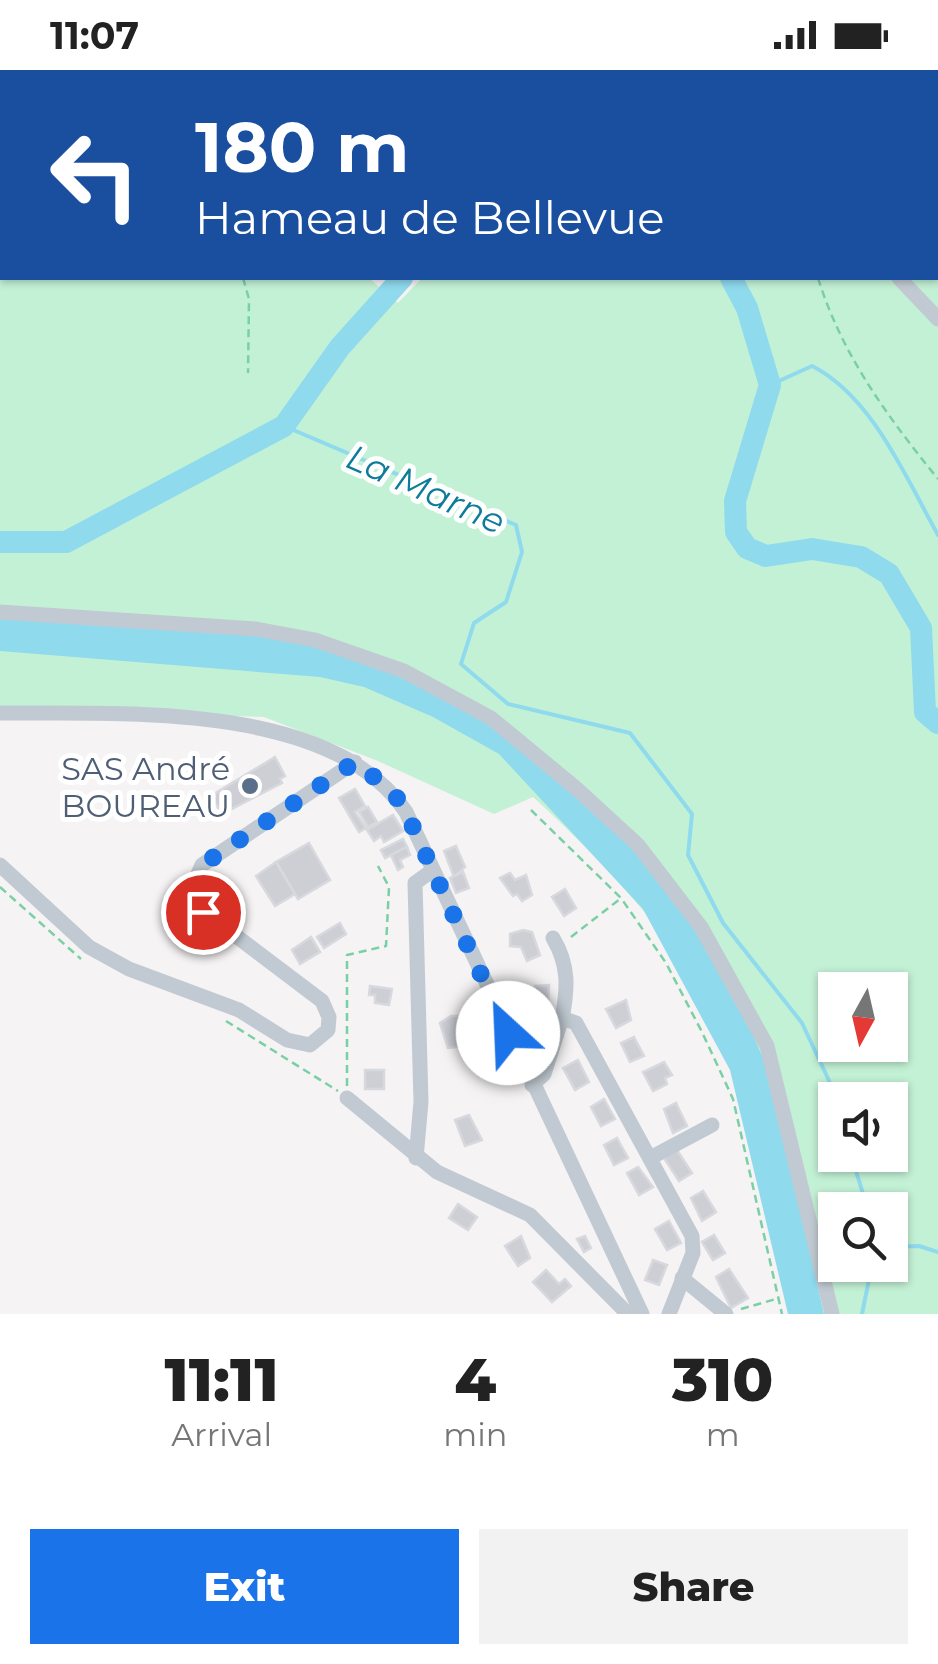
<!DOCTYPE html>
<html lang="en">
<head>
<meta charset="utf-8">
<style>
  :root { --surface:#fff; --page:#f2f2f2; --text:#222; --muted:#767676; --accent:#1a73e8 }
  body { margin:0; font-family:Montserrat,sans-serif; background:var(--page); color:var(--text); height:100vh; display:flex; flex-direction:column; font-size:38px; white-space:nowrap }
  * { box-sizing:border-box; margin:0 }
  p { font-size:32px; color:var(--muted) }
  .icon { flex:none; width:55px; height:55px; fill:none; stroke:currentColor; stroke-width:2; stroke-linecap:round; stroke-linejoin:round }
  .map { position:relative; height:1244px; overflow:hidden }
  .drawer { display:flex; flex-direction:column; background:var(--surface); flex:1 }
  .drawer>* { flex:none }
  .top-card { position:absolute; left:0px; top:0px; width:940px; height:210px; box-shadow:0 2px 8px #0004; background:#1a4fa0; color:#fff; overflow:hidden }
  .needle { width:65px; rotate:188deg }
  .tools { position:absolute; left:818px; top:902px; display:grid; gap:20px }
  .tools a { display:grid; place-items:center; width:90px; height:90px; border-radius:0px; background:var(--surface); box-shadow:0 2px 8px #0004; font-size:50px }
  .pin { position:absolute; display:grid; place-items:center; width:85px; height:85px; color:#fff; margin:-42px; border:5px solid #fff; border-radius:50%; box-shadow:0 2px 10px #0007 }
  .me { position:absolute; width:110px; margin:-55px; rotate:335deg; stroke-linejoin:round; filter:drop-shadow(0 0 8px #0008) }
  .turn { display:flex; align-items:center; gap:35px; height:210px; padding:0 30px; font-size:45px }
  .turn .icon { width:130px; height:130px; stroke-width:2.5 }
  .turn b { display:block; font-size:70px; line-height:85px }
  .eta { display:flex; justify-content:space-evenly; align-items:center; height:170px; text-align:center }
  .eta b { font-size:60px; font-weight:800; line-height:70px }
  .cta { display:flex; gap:20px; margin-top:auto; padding:20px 30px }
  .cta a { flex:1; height:115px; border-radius:0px; background:var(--accent); color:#fff; font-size:40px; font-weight:800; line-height:115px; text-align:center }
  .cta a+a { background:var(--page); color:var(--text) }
  .status { display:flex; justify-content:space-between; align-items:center; height:70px; padding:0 50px; background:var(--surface); direction:ltr }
  .status svg { height:28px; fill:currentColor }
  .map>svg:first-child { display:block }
  .green { fill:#c3f1d5; fill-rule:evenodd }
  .water { fill:#90daee }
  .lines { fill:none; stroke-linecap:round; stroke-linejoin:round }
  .stream { stroke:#90daee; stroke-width:4 }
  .river { stroke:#90daee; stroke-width:22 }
  .building { fill:#cdcfd5; stroke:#d7d9de; stroke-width:2.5 }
  .path { stroke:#7ad0a6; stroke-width:2.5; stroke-dasharray:8 5; stroke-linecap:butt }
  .minor { stroke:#c1cad2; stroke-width:15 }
  .route { stroke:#1a73e8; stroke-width:18; stroke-dasharray:0 32.4 }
  .service-dot { fill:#5c6f8a; stroke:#fff; stroke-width:4 }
  .labels { text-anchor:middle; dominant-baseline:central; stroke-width:10; stroke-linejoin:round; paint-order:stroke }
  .service-label { font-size:32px; fill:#4e5e75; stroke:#fff; text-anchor:end }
  .water-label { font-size:35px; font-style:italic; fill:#0c7c9b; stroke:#fff }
</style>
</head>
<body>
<div class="status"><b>11:07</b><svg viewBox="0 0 49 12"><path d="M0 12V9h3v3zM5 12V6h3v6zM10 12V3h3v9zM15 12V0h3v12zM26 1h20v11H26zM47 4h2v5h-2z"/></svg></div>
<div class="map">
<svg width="938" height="1244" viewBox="0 0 938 1244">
  <rect width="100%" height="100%" fill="#f5f3f3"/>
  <!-- green -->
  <g class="green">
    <polygon points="736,0 921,0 921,2"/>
    <path d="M0,59L2,208H369L398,233L422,208H938V88V1244H839C811,1168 787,1089 754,1015C704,902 623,809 533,727L494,744L378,691L264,647L13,638L0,649ZM835,920H890V975H835ZM835,1030H890V1085H835ZM835,1140H890V1195H835Z"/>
  </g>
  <!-- water -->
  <polygon class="water" points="0,546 288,567 362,589 474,643 568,716 655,802 689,846 738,931 770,1004 824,1244 788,1244 730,1000 643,839 499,684 433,647 364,617 320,607 0,581"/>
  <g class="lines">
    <!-- stream -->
    <g class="stream">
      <path d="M770,315L812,296C872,326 906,408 938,465"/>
      <polyline points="284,356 516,455 522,482 506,532 474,553 461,594 508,634 630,663 692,744 688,785 723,853 802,953 838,1030"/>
      <polyline points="851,1085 868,1140"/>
      <polyline points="890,1177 919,1176 938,1182"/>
      <polyline points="862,1244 872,1195"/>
    </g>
    <!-- river -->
    <g class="river">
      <polyline points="731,208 747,238 770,315 735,431 736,462 747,478 766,486 812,479 861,487 889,504 921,558 925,642 938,653"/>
      <polyline points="0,472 66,472 284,356 340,277 402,208"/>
    </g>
  </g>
  <!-- building -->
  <g class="building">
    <polygon points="247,0 370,0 371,2 237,2"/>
    <polygon points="275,687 285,706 280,709 282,713 222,744 211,726"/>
    <polygon points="355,719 365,736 355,742 366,758 359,762 339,728"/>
    <polygon points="368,737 377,752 368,757 359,742"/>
    <polygon points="393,745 403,761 384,772 381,766 374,771 367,760"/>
    <polygon points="403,769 407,777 385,788 381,780"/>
    <polygon points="309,773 330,810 298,829 276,792"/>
    <polygon points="456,776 465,797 454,807 444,781"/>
    <polygon points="407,777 410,785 400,790 403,797 398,800 391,785"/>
    <polygon points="276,792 295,824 275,836 256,806"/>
    <polygon points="463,802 469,818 456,823 450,808"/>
    <polygon points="510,803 515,810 526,805 532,825 522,831 517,824 513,826 500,808"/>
    <polygon points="565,819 576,838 564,846 552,827"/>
    <polygon points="340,853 346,864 324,878 317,867"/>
    <polygon points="523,860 532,862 540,885 527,891 521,877 510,876 510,864"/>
    <polygon points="311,867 320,882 300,894 292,880"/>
    <polygon points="549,915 548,935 534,937 535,916"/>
    <polygon points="370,916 392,919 389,935 375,933 375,925 369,925"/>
    <polygon points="626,930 631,950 616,958 606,939"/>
    <polygon points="451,946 460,946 467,976 448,978 440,953"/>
    <polygon points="634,967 644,986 630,992 621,973"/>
    <polygon points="578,990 589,1012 575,1020 563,998"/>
    <polygon points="664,992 672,1005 665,1008 667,1014 653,1021 643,1002"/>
    <rect x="365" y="1000" width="19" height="19"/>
    <polygon points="604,1029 615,1049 601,1056 591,1037"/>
    <polygon points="676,1033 687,1056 673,1063 664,1039"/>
    <polygon points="469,1045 482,1070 465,1076 455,1050"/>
    <polygon points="617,1068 628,1088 614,1095 604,1075"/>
    <polygon points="677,1080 692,1103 679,1111 664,1088"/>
    <polygon points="638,1097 653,1117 639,1125 627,1103"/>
    <polygon points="703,1121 716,1142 702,1151 691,1128"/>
    <polygon points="458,1134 477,1147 468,1160 449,1148"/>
    <polygon points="669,1151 681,1173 667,1180 655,1159"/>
    <polygon points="714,1165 725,1183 713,1190 702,1172"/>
    <polygon points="521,1166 530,1188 518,1196 505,1176"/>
    <polygon points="585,1166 591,1178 584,1182 577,1169"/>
    <polygon points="653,1190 667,1195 659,1215 645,1210"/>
    <polygon points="729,1199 748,1228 731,1238 716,1207"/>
    <polygon points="546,1200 559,1214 565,1209 571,1216 552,1232 533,1212"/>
  </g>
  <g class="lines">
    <!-- path -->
    <g class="path">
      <polyline points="441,0 442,2"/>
      <polyline points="243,208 249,229 248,303"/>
      <path d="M818,208C842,285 887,346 938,409"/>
      <polyline points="531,740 621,828 666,893 702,962 733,1029 782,1244"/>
      <polyline points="0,817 81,889"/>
      <polyline points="571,867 620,829"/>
      <polyline points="226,951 338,1021"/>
      <polyline points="347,1016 347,885 386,876 389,817 378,796"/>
      <polyline points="741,1239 776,1229"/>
    </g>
    <!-- minor -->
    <g class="minor">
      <polyline points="714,0 719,2"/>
      <polyline points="146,2 155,0"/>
      <polyline points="805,2 809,0"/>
      <polyline points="927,2 928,0"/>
      <polyline points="0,40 2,39"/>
      <polyline points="938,76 938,77"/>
      <polyline points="899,208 938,249"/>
      <polyline points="0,542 256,559 315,570 404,601 491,648 577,719 638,775 701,857 767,976 832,1244"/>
      <path d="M0,643C120,644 332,631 406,742L642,1244"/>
      <polyline points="0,795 89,877 129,899 239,940 287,970 310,975 328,960 329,947 322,931 203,841 192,818 202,795 355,692"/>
      <path d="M553,868C569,895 568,918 562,948L576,953L692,1166L693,1183L669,1244"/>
      <polyline points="532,1015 544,1004 562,948"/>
      <polyline points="347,1028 437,1102 530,1145 628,1244"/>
      <polyline points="652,1087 712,1055"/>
      <polyline points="416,1088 421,1032 415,813 433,800"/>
      <polyline points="682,1208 726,1244"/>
    </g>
  </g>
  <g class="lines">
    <!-- route -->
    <polyline class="route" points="203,842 192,818 202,795 355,692 393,722 406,742 508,963"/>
  </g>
  <!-- markers -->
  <circle class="service-dot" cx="250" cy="716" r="10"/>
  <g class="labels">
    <!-- service labels -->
    <g class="service-label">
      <text x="230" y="698">SAS André<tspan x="230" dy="37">BOUREAU</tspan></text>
    </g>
    <!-- water labels -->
    <g class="water-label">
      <text transform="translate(426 419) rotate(24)">La Marne</text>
    </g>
  </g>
</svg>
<div class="tools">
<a><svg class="needle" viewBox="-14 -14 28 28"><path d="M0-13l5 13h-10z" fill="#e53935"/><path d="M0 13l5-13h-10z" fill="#767676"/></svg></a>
<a><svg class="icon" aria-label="sound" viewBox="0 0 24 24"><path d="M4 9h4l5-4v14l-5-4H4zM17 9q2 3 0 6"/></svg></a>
<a><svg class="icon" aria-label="search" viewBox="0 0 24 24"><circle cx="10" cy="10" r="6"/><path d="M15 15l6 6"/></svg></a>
</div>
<div class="pin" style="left:203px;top:842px;background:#d93025"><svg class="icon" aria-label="arrive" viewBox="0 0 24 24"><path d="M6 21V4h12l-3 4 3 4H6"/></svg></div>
<svg class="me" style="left:508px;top:963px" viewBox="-20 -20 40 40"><circle r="19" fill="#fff"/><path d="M0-13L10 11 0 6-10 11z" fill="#1a73e8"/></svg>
<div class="top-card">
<div class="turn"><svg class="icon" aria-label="left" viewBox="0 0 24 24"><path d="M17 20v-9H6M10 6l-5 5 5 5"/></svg><div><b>180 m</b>Hameau de Bellevue</div></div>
</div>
</div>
<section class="drawer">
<div class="eta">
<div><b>11:11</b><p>Arrival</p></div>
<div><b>4</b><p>min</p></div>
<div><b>310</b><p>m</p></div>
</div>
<div class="cta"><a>Exit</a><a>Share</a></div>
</section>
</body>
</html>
